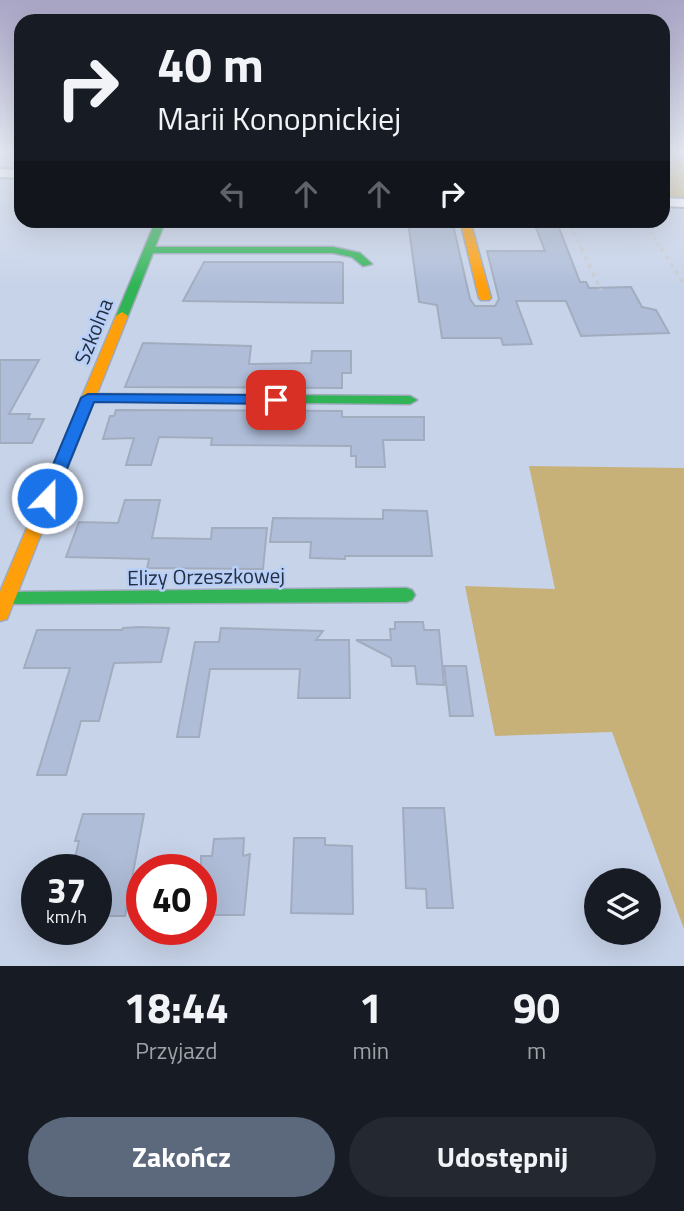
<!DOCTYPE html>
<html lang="pl">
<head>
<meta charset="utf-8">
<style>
  :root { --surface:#171b24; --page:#242831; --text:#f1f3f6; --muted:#9ea1a6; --accent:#5c687c }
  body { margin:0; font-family:"Titillium Web",sans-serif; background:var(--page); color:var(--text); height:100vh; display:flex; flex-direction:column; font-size:26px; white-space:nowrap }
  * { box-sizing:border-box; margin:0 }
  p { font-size:23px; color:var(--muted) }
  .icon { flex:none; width:38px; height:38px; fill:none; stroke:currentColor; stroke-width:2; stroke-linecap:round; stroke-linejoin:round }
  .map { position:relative; height:966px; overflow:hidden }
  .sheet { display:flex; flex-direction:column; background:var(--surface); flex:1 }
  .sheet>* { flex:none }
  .hud { position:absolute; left:14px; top:14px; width:656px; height:214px; border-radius:21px; box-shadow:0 7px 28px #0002; background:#171b24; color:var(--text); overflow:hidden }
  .tools { position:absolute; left:584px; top:868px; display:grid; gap:14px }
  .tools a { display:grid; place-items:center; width:77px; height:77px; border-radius:50%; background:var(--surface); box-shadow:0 7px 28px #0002; font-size:35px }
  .speed { position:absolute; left:21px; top:854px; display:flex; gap:14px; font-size:35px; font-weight:700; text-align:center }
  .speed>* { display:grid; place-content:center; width:91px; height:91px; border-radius:50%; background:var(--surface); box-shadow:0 7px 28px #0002; line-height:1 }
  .speed small { font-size:18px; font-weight:400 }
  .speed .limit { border:10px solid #d22; background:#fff; color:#111 }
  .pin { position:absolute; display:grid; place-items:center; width:60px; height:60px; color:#fff; margin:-30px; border-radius:14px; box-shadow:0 4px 10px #0006 }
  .me { position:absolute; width:77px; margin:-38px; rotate:22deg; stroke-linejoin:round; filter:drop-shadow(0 0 5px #0008) }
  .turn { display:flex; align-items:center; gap:24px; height:147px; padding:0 28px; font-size:32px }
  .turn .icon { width:91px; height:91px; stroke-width:2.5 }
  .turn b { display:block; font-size:49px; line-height:60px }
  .lanes { display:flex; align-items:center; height:66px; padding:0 28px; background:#0003; justify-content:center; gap:35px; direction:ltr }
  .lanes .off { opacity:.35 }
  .eta { display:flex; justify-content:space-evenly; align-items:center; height:119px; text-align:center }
  .eta b { font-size:42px; font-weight:700; line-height:49px }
  .cta { display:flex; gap:14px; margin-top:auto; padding:14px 28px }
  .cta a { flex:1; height:80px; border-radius:42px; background:var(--accent); color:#fff; font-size:28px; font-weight:700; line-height:80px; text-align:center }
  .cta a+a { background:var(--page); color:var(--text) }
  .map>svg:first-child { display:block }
  .green { fill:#c8b179 }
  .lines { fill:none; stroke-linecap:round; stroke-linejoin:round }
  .stream { fill:#ea8e94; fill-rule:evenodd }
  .building { fill:#afbdd8; stroke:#a2acbf; stroke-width:2 }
  .street-casing { stroke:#9fa9bc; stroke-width:4 }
  .fast-casing { stroke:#9fa9bc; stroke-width:3 }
  .slow-casing { stroke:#9fa9bc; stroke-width:3 }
  .path-far1 { stroke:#c8cbd2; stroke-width:2.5; stroke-dasharray:3.5 3.5; stroke-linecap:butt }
  .path { stroke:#c8cbd2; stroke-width:3.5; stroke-dasharray:4.5 4.5; stroke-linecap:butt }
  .street { fill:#f7f8fc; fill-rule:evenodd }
  .fast { fill:#30b455; fill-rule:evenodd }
  .slow { fill:#ff9f0a; fill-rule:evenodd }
  .route { fill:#1a73e8; stroke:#114b97; stroke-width:2 }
  .labels { text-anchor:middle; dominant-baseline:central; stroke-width:5; stroke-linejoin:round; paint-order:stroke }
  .street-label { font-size:21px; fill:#232e41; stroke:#b8cff8 }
</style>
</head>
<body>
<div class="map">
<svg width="684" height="966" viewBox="0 0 684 966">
  <rect width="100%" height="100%" fill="#c7d3e9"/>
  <!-- green -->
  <g class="green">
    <polygon points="663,152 684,152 684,203 663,202"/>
    <polygon points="529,466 684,468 684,929 612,732 495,736 465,586 555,589"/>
  </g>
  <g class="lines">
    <!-- stream -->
    <rect class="stream" x="663" y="155" width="21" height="2"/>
  </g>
  <!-- building -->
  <g class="building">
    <polygon points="424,220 452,220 470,299 475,306 495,306 499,299 487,251 545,251 533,220 556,220 580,282 586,282 589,288 631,287 642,307 656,310 669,333 581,336 566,301 516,301 532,344 503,345 501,338 442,338 437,305 419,302 409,229 410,224 425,224"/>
    <polygon points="204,262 340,262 343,263 343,303 183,301"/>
    <polygon points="143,343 251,346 249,364 311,363 312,351 351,351 351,373 342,373 342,388 125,387"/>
    <polygon points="0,360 39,360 9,414 30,414 28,419 44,419 32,443 0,443"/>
    <polygon points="116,410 342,411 342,417 424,417 424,440 383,440 385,467 356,467 356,456 351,456 351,446 211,445 212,438 159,437 151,465 126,465 134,438 103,439 110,416 114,416"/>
    <polygon points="125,500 160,500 152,538 211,539 212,528 267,528 263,569 147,568 149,559 66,557 79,522 118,523"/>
    <polygon points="383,510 427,511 432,556 345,556 345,559 310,558 311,542 270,542 273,518 383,519"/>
    <polygon points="395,622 423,622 424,630 439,630 444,685 417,684 415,666 392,666 391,658 356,640 391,640 390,629 395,629"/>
    <polygon points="140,627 169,628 161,662 114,663 99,721 81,721 66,775 37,775 70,668 24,668 37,630 122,630 123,628"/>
    <polygon points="221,628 323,631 316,640 349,640 350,698 298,698 300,669 210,669 199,737 177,737 195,642 219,642"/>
    <polygon points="444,666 466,666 473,716 450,716"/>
    <polygon points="403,808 444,808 453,908 427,908 426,889 406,888"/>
    <polygon points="83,814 144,814 125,916 96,916 96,870 72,870 79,841 75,841"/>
    <polygon points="244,838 243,856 250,854 244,915 201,915 201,856 212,856 214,839"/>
    <polygon points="294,838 325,838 325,845 352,846 353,914 291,913"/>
  </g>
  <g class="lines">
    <defs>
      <g id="street">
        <polygon points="0,169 21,170 21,178 0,177"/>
        <polygon points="663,198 684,199 684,207 663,206"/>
      </g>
      <g id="fast">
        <polygon points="156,220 166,220 155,247 333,247 360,253 372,264 363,266 352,257 333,253 153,253 128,316 126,319 118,319 116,316"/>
        <polygon points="88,394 410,396 417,400 410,404 83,401 81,398 83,395"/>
        <polygon points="406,588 412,590 415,595 412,600 406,602 0,604 0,594 6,592"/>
      </g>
      <g id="slow">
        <polygon points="460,220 470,220 491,298 489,300 481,300 479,298"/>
        <polygon points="122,312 128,316 9,614 7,619 0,621 0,592 116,316"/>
      </g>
    </defs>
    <!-- street casing -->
    <use href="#street" class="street-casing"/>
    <!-- fast casing -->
    <use href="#fast" class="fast-casing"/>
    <!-- slow casing -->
    <use href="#slow" class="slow-casing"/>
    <!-- path-far1 -->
    <g class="path-far1">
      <polyline points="680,152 684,160"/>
      <polyline points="568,220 582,250"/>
      <polyline points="642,220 662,250"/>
    </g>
    <!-- path -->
    <g class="path">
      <polyline points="581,248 601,290"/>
      <polyline points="661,248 684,284"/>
    </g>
    <!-- street -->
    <use href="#street" class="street"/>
    <!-- fast -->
    <use href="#fast" class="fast"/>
    <!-- slow -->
    <use href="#slow" class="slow"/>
  </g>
  <!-- sky -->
  <linearGradient id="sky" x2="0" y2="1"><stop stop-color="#a9a5c6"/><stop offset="0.53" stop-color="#e6ebf5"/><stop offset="1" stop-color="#e6ebf5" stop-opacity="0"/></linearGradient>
  <rect width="684" height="287" fill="url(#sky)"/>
  <!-- route -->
  <polygon class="route" points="88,394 276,395 283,400 276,404 94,402 55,498 47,504 41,502 39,498 81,398"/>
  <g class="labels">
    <!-- street labels -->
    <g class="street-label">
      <text transform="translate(93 331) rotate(-68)">Szkolna</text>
      <text transform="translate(206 576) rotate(-1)">Elizy Orzeszkowej</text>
    </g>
  </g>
</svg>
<div class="tools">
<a><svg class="icon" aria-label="layers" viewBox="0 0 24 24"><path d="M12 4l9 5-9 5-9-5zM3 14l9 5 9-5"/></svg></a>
</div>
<div class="speed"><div>37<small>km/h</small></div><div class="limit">40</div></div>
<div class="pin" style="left:276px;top:400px;background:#d93025"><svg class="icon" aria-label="arrive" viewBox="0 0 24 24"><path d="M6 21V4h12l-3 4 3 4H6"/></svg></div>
<svg class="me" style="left:47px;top:498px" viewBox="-20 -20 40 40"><circle r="17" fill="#1a73e8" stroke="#fff" stroke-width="3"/><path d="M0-11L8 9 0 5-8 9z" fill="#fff"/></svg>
<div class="hud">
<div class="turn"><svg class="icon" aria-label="right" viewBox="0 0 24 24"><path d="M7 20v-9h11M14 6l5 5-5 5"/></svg><div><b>40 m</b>Marii Konopnickiej</div></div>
<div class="lanes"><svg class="icon off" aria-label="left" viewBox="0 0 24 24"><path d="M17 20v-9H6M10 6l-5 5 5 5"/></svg><svg class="icon off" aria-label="ahead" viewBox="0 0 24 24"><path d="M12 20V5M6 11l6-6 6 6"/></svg><svg class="icon off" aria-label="ahead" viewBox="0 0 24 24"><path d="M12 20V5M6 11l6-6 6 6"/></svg><svg class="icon" aria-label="right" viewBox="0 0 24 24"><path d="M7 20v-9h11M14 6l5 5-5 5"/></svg></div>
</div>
</div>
<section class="sheet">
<div class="eta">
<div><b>18:44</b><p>Przyjazd</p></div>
<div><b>1</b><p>min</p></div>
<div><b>90</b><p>m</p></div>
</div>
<div class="cta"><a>Zakończ</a><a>Udostępnij</a></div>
</section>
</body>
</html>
